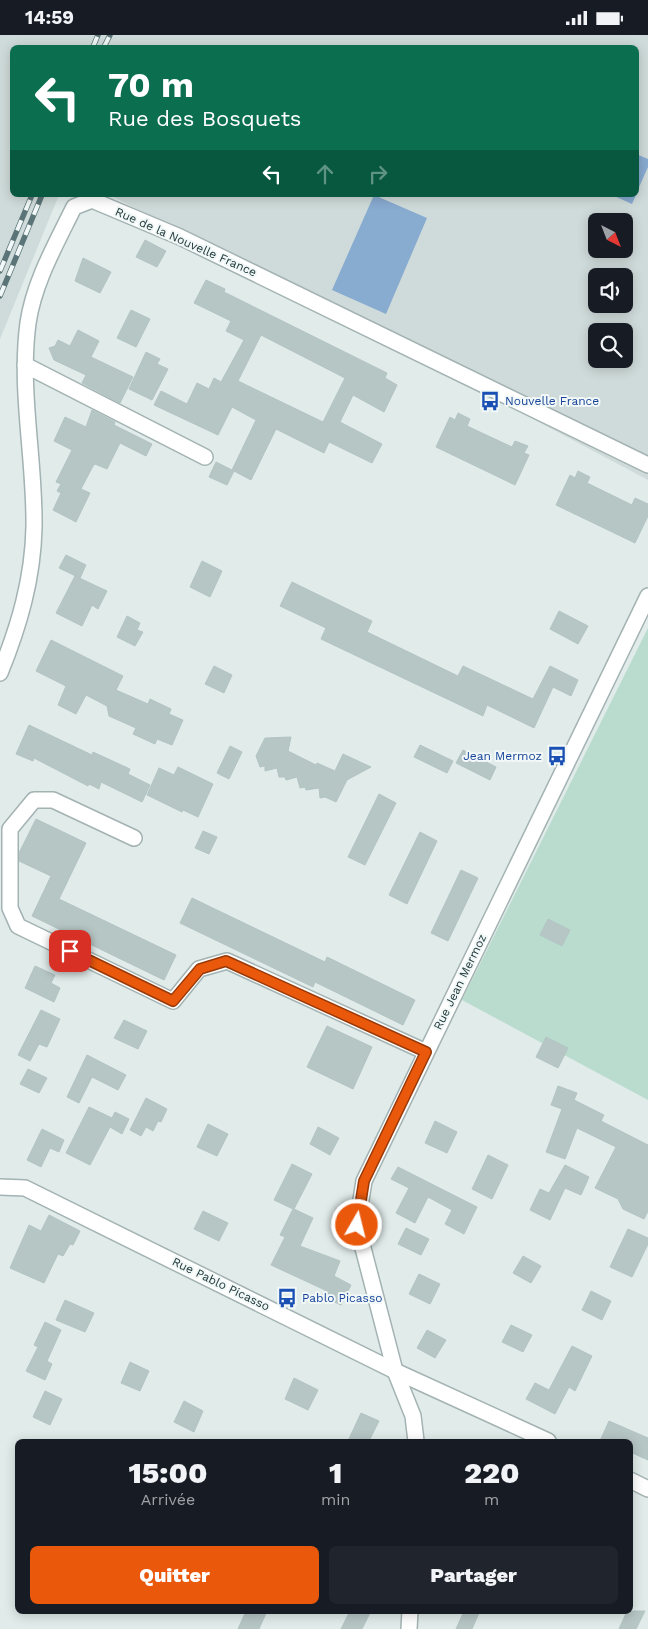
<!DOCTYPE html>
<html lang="fr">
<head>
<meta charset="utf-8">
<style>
  :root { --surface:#171b24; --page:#20242c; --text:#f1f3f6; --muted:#9ea1a6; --accent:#ea580c }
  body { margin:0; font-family:"Work Sans",sans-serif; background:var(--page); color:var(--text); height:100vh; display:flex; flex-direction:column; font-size:19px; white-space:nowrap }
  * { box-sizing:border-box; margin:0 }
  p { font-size:16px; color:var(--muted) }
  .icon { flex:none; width:28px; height:28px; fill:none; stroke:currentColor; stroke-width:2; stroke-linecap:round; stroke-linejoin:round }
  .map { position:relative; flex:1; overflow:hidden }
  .panel { position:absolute; left:15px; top:1404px; width:618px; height:175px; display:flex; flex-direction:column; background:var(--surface); border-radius:8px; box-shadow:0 2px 12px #0003 }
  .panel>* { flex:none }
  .hud { position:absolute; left:10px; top:10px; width:629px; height:152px; border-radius:8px; box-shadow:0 2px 12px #0003; background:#0b6e4f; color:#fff; overflow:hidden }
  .needle { width:32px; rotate:138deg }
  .controls { position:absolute; left:588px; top:178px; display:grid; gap:10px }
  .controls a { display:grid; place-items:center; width:45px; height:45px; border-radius:8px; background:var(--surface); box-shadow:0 2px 12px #0003; font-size:25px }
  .pin { position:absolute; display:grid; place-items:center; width:42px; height:42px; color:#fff; margin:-21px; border-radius:10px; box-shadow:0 2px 8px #0006 }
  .me { position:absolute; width:55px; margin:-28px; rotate:8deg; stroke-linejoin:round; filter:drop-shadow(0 0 4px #0008) }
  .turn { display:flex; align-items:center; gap:18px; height:105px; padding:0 15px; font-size:22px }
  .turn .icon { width:65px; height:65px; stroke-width:2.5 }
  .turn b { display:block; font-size:35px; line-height:42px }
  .lanes { display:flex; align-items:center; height:48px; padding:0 15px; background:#0003; justify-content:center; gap:25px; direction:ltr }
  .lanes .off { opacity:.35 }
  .eta { display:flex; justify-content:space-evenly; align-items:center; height:85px; text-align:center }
  .eta b { font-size:30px; font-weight:800; line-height:35px }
  .action { display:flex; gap:10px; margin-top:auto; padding:10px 15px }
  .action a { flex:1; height:58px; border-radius:8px; background:var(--accent); color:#fff; font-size:20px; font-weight:800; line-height:58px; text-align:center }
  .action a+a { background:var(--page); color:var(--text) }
  .status { display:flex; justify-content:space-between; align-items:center; height:35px; padding:0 25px; background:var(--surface); direction:ltr }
  .status svg { height:14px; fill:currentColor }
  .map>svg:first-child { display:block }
  .built { fill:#cfdbda; fill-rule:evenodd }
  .green { fill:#b9dccf }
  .water { fill:#88abd0 }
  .building { fill:#b6c6c4; stroke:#b3c4c4; fill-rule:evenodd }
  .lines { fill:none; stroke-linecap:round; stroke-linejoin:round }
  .street-casing { stroke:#a3b2b2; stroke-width:18 }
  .street { stroke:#fff; stroke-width:15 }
  .rail-casing { stroke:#5b7477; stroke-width:5.5 }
  .rail { stroke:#f1f8f7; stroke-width:4; stroke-dasharray:11; stroke-linecap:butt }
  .route-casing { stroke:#983908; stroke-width:12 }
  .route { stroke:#ea580c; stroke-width:9 }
  .labels { text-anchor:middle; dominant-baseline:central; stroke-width:4; stroke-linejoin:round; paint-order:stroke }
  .street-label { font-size:12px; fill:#21393b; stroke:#f1f8f7 }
  .transit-label { font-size:12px; fill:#164399; stroke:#f1f8f7; text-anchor:start }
</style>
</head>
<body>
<div class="status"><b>14:59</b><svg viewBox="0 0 49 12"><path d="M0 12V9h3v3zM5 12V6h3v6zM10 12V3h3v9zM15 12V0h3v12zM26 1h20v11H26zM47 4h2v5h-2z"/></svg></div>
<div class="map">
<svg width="648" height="1594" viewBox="0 0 648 1594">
  <rect width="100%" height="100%" fill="#e0ebea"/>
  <!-- built -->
  <path class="built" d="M0,0H648V445L110,160H636V12H12V160H59L0,304ZM596,186H624V214H596ZM596,241H624V269H596ZM596,296H624V324H596Z"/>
  <!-- green -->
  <polygon class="green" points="648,593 648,1065 462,965"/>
  <!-- water -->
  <g class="water">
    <polygon points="636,119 648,124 648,132 636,159"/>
    <polygon points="374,160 427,183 386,279 332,255"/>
    <polygon points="612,160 636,160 632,169"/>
  </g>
  <!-- building -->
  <g class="building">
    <polygon points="145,205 166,216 157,232 136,222"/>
    <polygon points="83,223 111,237 100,258 75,246"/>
    <path d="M206,245L225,254L224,257L387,338L385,343L397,350L384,377L353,360L340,387L382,409L372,428L329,407L324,418L276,394L251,445L234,436L227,450L209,442L216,427L232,435L256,385L232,372L218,400L154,370L161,356L187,369L197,348L209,354L214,343L221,347L244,305L226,296L231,286L194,268ZM261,300L345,343L323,387L238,346Z"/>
    <polygon points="131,275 150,284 136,312 117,303"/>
    <polygon points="78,295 99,306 91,322 133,342 120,368 82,348 86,340 54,325 49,313 55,311 58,305 70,311"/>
    <polygon points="146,317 160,324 157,329 168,334 152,365 129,354"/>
    <polygon points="92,375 115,387 114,390 152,409 146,421 120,408 107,434 95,429 93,431 81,454 90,458 76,487 53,475 61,458 57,456 61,449 56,447 72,415 54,406 65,382 86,392"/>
    <polygon points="458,378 470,384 467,391 512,412 515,406 528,411 524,418 529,420 515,450 436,412 450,382 455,385"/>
    <polygon points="578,436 590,442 587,448 632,470 635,463 648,469 648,481 635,508 556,470 570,440 575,443"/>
    <polygon points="66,520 86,530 80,543 59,533"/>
    <polygon points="202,526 222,536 210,562 190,552"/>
    <polygon points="75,541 107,556 98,574 92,570 82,591 56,578"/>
    <polygon points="292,547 372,586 367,597 458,641 463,631 533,664 550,631 578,645 571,661 553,652 534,693 487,670 483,681 321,604 326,593 280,571"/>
    <polygon points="559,576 588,591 578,609 550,594"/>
    <polygon points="127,581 140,588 137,595 143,597 135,611 117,602"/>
    <polygon points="51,605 123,641 116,655 148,669 150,664 171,674 169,679 183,685 172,710 157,704 155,709 133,699 136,693 109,681 107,671 86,660 76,679 58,670 66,651 36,636"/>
    <polygon points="214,631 232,640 224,658 205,649"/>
    <polygon points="29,690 92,720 93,717 130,734 128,739 150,750 142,767 101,747 99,754 89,749 88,751 34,723 33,726 16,719"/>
    <polygon points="291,702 288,716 316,730 317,728 335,736 343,719 371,732 347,745 336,767 325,762 320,763 319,753 306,755 305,752 300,753 297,742 286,745 285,742 279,742 277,733 265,736 265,731 260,732 256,721 265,703"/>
    <polygon points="420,710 453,726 447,738 414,722"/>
    <polygon points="230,711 242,717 229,744 217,738"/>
    <polygon points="463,715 496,732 490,745 456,728"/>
    <polygon points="178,732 213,749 198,782 183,775 182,777 147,760 159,733 174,740"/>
    <polygon points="379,759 396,768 365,830 348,822"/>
    <polygon points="36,784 86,808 59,864 176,920 164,945 32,881 51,841 19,826 19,818"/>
    <polygon points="203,796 217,802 209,819 195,813"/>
    <polygon points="420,797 437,806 407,869 389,860"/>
    <polygon points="461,835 478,843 448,906 431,898"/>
    <polygon points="192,863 325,927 327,922 415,965 403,990 315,947 313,952 180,888"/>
    <polygon points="548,884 570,895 562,911 540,900"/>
    <polygon points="35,931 55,940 51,948 60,953 54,967 25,953"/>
    <polygon points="41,975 60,984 47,1012 39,1009 30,1026 18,1020"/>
    <polygon points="124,985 147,996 138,1014 114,1003"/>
    <polygon points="327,991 372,1012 353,1054 307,1032"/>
    <polygon points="546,1002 568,1013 558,1033 536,1022"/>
    <polygon points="87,1020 126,1040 118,1055 92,1042 79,1068 67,1062"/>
    <polygon points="28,1034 47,1043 39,1058 20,1049"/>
    <polygon points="558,1051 577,1058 574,1065 604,1080 601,1086 648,1110 648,1176 644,1184 623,1174 618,1164 595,1153 616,1112 577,1093 565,1124 546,1117 562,1074 551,1070"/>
    <polygon points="146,1063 167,1074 161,1087 158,1086 153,1096 146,1092 141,1101 130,1095"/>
    <polygon points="89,1072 112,1083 115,1077 129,1084 122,1099 110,1092 90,1130 66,1118"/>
    <polygon points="435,1086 457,1097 447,1118 425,1108"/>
    <polygon points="208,1089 228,1099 217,1121 197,1112"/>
    <polygon points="318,1092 339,1103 330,1120 310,1109"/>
    <polygon points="42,1094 64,1105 59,1117 50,1113 41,1132 27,1125"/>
    <polygon points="488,1120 508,1130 492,1164 472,1154"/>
    <polygon points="292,1129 312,1139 294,1174 313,1183 300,1211 340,1226 334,1241 351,1250 341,1270 322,1261 325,1255 271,1230 285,1202 280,1200 293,1174 274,1165"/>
    <polygon points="565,1130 589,1142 581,1160 565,1153 550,1185 530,1175 540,1154 549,1158"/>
    <polygon points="398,1132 477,1172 464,1199 445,1189 452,1175 428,1162 415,1188 396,1178 409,1153 391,1144"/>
    <polygon points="203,1176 228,1188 219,1206 194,1194"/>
    <polygon points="49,1180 80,1196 73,1210 70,1209 63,1221 58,1219 44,1248 10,1233 29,1190 41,1196"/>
    <polygon points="406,1193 429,1204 421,1220 398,1209"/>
    <polygon points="628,1194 648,1203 648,1209 632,1242 610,1232"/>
    <polygon points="523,1221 541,1231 531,1248 513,1238"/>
    <polygon points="419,1239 440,1249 430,1269 409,1259"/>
    <polygon points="591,1256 611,1266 602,1285 582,1275"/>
    <polygon points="65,1265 94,1278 85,1297 56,1285"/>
    <polygon points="45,1287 61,1295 47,1326 52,1329 45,1345 26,1336 38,1312 34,1310"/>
    <polygon points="511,1290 532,1300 523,1317 502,1307"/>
    <polygon points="427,1295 446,1305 435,1323 417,1313"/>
    <polygon points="572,1311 592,1321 575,1356 569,1352 555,1379 526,1364 535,1348 549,1355"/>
    <polygon points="130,1327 149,1336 140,1356 121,1348"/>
    <polygon points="294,1343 318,1355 308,1375 285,1364"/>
    <polygon points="45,1356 62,1364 50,1390 33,1382"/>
    <polygon points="184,1366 203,1376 194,1397 174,1387"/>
    <polygon points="361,1378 379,1386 369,1406 348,1406"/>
    <polygon points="609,1386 648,1403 648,1425 630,1417 630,1406 600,1406"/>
    <polygon points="246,1576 267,1576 259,1594 238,1594"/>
    <polygon points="350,1576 371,1576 362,1594 341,1594"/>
    <polygon points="464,1576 480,1576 472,1594 456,1594"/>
    <polygon points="627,1576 645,1576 636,1594 619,1594"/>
  </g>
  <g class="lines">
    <defs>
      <g id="street">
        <polyline points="25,330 205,422"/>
        <path d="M0,638C19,591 33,544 34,492C35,424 19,356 28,288C34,247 56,209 74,172L92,165L180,202L648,430"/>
        <polyline points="134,803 53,765 34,765 10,794 10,873 18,891 173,966 199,934 227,926 426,1017"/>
        <polyline points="0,1152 25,1153 395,1336 548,1406"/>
        <polyline points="416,1406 413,1381 395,1336 357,1190 364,1146 648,561"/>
        <polyline points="630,1445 648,1454"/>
        <polyline points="409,1594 410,1576"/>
      </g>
    </defs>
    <!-- street casing -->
    <use href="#street" class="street-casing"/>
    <!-- street -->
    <use href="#street" class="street"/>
    <defs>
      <g id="rail">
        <polyline points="93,12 98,0"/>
        <polyline points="104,12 110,0"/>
        <polyline points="0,236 32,160"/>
        <polyline points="0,261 42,160"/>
      </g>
    </defs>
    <!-- rail casing -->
    <use href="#rail" class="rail-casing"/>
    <!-- rail -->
    <use href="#rail" class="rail"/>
  </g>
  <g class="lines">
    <defs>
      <polyline id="route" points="70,916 173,966 200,934 226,926 426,1017 364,1146 357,1190"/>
    </defs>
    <!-- route casing -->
    <use href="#route" class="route-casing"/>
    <!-- route -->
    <use href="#route" class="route"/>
  </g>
  <!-- icons -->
  <defs>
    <symbol id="bus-bare" viewBox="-9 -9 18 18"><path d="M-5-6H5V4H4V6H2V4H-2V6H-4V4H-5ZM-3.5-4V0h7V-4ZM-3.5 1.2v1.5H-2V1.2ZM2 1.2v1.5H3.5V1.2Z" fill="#1a4fb4" stroke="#f1f8f7" stroke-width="2.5" paint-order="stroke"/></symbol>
  </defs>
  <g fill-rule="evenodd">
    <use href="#bus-bare" x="476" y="352" width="28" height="28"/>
    <use href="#bus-bare" x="543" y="707" width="28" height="28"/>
    <use href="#bus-bare" x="273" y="1249" width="28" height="28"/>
  </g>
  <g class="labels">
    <!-- street labels -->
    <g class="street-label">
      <text transform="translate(186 207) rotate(24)">Rue de la Nouvelle France</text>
      <text transform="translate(460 947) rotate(-64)">Rue Jean Mermoz</text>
      <text transform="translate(221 1249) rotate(26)">Rue Pablo Picasso</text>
    </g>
    <!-- transit labels -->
    <g class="transit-label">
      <text x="505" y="366">Nouvelle France</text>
      <text x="542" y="721" text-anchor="end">Jean Mermoz</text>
      <text x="302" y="1263">Pablo Picasso</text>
    </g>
  </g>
</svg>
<div class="controls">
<a><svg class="needle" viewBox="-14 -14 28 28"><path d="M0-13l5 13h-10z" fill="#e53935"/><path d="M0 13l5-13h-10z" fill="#9ea1a6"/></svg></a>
<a><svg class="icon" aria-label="sound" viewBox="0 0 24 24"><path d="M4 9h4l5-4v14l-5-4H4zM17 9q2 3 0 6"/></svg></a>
<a><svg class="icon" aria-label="search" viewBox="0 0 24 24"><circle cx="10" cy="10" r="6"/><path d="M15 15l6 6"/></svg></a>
</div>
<div class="pin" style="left:70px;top:916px;background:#d93025"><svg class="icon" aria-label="arrive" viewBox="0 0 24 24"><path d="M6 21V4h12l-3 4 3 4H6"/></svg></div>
<svg class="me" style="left:357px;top:1190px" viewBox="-20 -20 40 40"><circle r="17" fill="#ea580c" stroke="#fff" stroke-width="3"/><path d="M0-11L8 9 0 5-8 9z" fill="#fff"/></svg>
<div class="hud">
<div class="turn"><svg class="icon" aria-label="left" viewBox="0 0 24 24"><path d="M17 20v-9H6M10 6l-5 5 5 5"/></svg><div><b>70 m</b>Rue des Bosquets</div></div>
<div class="lanes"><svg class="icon" aria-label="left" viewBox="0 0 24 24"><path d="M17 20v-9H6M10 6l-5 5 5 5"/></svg><svg class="icon off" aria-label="ahead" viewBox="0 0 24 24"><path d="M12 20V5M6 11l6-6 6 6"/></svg><svg class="icon off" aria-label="right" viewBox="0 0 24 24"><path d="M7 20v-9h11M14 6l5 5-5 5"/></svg></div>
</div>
<section class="panel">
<div class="eta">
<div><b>15:00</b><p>Arrivée</p></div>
<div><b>1</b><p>min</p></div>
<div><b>220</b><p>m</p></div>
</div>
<div class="action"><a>Quitter</a><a>Partager</a></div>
</section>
</div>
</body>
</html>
